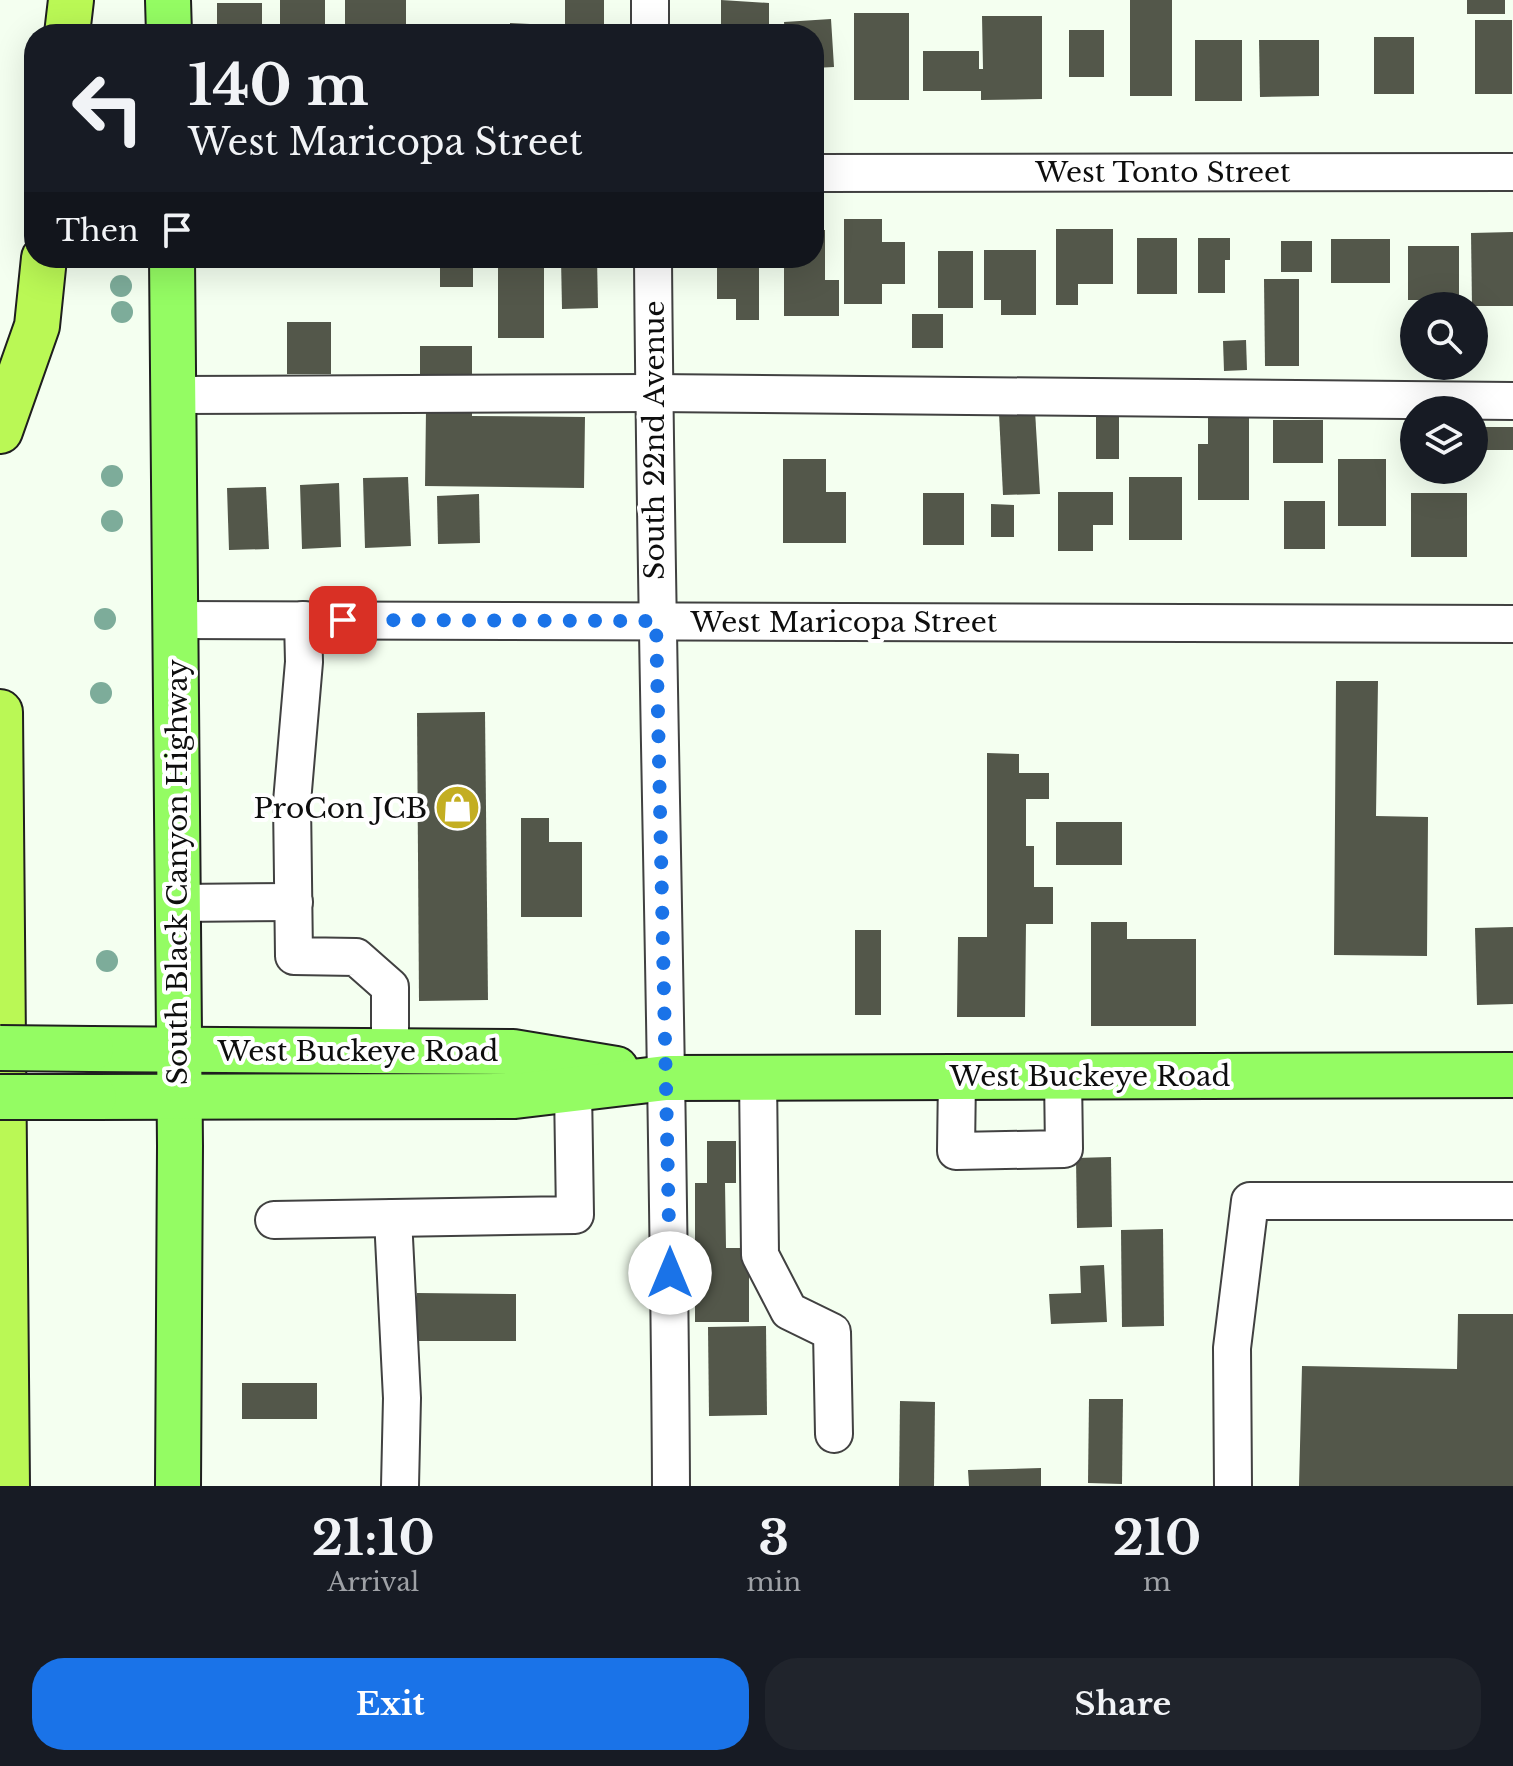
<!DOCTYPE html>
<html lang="en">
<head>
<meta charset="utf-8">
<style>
  :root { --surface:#171b24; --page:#20242c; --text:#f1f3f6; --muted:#9ea1a6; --accent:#1a73e8 }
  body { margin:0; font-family:"Libre Baskerville",serif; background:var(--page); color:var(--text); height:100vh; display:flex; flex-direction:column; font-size:30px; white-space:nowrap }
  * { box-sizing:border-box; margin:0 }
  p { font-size:26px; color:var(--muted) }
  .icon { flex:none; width:44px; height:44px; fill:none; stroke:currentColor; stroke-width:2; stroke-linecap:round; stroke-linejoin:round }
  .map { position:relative; height:1486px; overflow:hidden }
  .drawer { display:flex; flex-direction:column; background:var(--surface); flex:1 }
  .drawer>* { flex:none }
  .banner { position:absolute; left:24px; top:24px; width:800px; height:244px; border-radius:32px; box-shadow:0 8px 32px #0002; background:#171b24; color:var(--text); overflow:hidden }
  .tools { position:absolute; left:1400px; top:292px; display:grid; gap:16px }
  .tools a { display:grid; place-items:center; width:88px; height:88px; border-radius:50%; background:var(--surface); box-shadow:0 8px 32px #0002; font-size:40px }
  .pin { position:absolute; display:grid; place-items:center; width:68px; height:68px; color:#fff; margin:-34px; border-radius:16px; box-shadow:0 4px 12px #0006 }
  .me { position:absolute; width:88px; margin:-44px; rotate:0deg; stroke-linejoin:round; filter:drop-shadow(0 0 6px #0008) }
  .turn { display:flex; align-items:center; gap:28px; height:168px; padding:0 32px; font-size:36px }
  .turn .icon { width:104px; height:104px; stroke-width:2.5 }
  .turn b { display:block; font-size:56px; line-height:68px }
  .then { display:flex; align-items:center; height:76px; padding:0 32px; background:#0003; gap:16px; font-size:30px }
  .eta { display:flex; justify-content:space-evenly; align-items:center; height:136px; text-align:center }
  .eta b { font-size:48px; font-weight:700; line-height:56px }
  .button { display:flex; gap:16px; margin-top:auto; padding:16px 32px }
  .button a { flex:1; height:92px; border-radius:32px; background:var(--accent); color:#fff; font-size:32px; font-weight:700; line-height:92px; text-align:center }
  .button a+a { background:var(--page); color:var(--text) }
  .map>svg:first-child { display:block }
  .building { fill:#53574a }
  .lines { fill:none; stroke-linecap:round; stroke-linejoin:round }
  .minor-casing { stroke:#414141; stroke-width:40 }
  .major-casing { stroke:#1f1f1f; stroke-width:48 }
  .highway-casing { stroke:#1f1f1f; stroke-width:48 }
  .minor { stroke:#fff; stroke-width:36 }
  .major { stroke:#94fc63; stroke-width:44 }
  .highway { stroke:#baf855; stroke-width:44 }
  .major-bridge-casing { stroke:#1f1f1f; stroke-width:48; stroke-linecap:butt }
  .major-bridge { stroke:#94fc63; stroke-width:44 }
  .tree { fill:#7dac9a }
  .route { stroke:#1a73e8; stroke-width:14; stroke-dasharray:0 25.2 }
  .labels { text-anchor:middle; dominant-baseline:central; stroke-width:8; stroke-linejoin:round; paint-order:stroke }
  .street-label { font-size:28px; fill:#0e0e0e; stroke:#fff }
  .poi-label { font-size:28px; fill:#0e0e0e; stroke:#fff; text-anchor:end }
</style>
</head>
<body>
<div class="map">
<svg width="1513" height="1486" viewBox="0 0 1513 1486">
  <rect width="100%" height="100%" fill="#f4fff0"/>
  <!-- building -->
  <g class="building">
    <rect x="280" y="0" width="45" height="34"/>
    <rect x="345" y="0" width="61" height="34"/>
    <rect x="565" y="0" width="39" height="30"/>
    <polygon points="721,0 769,3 769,34 721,34"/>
    <rect x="1130" y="0" width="42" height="96"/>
    <rect x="1467" y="0" width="38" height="14"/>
    <rect x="217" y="3" width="45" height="31"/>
    <rect x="854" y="13" width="55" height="87"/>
    <polygon points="982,16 1042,16 1042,99 981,100 981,91 923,91 923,51 979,51 979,69 983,69"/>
    <polygon points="831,19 834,67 814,68 814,34 785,34 784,22"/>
    <rect x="1475" y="20" width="37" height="74"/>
    <polygon points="510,23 530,24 530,34 510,34"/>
    <rect x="1069" y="30" width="35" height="47"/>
    <rect x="1374" y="37" width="40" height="57"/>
    <rect x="1195" y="40" width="47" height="61"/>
    <polygon points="1259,40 1319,40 1319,96 1260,97"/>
    <polygon points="844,219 882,219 882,242 905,242 905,284 882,284 882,304 844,304"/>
    <polygon points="1056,229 1113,229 1113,284 1078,284 1078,305 1056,305"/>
    <polygon points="814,230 825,230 825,280 839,280 839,316 784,316 784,258 814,258"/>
    <polygon points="1513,232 1513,306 1472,306 1471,233"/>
    <rect x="1137" y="238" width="40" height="56"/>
    <polygon points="1198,238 1230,238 1230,260 1225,260 1225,293 1198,293"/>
    <rect x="1331" y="239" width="59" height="44"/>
    <rect x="1281" y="241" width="31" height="31"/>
    <rect x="1408" y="246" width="51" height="54"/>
    <polygon points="984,250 1036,250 1036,315 1001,315 1001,300 984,300"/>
    <rect x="938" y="251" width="35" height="57"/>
    <polygon points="435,258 473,258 473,287 440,287 440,266 435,266"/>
    <rect x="498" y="258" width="46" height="80"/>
    <polygon points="561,258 597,258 598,308 562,309"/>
    <polygon points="717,258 759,258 759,320 736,320 736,299 717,299"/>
    <polygon points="1264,279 1299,279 1299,366 1265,366"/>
    <rect x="912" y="314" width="31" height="34"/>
    <rect x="287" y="322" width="44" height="52"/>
    <polygon points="1246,340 1247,370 1224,371 1223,341"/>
    <rect x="420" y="346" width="52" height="32"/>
    <rect x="1096" y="408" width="23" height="51"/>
    <polygon points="426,410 472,410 472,416 585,417 584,488 425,486"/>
    <polygon points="1035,411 1040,494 1003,495 999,413"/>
    <polygon points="1208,416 1249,416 1249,500 1198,500 1198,444 1208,444"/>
    <rect x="1273" y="420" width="50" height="43"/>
    <rect x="1474" y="427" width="39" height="23"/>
    <polygon points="783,459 826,459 826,492 846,492 846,543 783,543"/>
    <rect x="1338" y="459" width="48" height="67"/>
    <polygon points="408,477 411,546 365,548 363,478"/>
    <rect x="1129" y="477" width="53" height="63"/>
    <polygon points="339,483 341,547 302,549 300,485"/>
    <polygon points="266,487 269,549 229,550 227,488"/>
    <polygon points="1058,492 1113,492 1113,525 1093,525 1093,551 1058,551"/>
    <rect x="923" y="493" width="41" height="52"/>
    <rect x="1411" y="493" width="56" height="64"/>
    <polygon points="479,494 480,543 438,544 437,496"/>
    <rect x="1284" y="501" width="41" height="48"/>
    <polygon points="991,504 1014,505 1014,537 991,537"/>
    <polygon points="1336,681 1378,681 1376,816 1428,817 1427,956 1334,955"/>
    <polygon points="485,712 488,1000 419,1001 417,713"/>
    <polygon points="987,753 1019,754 1019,773 1049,773 1049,799 1026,799 1026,846 1034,846 1034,887 1053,887 1053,924 1026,924 1025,1017 957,1017 958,937 987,937"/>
    <polygon points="521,818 549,818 549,842 582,842 582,917 521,917"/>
    <rect x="1056" y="822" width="66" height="43"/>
    <polygon points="1091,922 1127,922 1127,939 1196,939 1196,1026 1091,1026"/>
    <polygon points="1513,927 1513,1004 1477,1005 1475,928"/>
    <rect x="855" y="930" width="26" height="85"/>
    <polygon points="707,1141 736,1141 736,1183 725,1183 726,1248 749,1248 749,1322 695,1322 695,1183 707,1183"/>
    <polygon points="1111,1157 1112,1227 1077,1228 1076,1158"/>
    <polygon points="1163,1229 1164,1326 1122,1327 1121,1230"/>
    <polygon points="1104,1265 1107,1322 1051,1324 1049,1294 1081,1293 1080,1266"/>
    <polygon points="417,1293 516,1294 516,1341 417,1341"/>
    <polygon points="1458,1314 1513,1314 1513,1486 1299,1486 1302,1366 1457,1369"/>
    <polygon points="766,1326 767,1415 709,1416 708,1327"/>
    <rect x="242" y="1383" width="75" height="36"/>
    <polygon points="1089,1399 1123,1399 1122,1484 1088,1483"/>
    <polygon points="900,1401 935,1402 934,1486 899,1486"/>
    <polygon points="1041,1468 1041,1486 969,1486 968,1470"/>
  </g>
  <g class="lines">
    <defs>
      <g id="minor">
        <polyline points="650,0 650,34"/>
        <polyline points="814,173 1513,172"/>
        <path d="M653,258C656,667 669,1077 671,1486"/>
        <polyline points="174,395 654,393 1513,401"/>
        <polyline points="175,620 1513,624"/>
        <polyline points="303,620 304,662 292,802 294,956 356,957 390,987 390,1051"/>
        <polyline points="178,903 294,902"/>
        <polyline points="758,1077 760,1255 789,1311 832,1332 834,1434"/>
        <polyline points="957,1077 956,1151 1064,1149 1063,1076"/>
        <polyline points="393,1218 402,1398 400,1486"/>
        <polyline points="274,1220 575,1215 573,1089"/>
        <polyline points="1233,1486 1232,1348 1250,1201 1513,1201"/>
      </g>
      <g id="major">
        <polyline points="168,0 169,34"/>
        <polyline points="172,258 180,1146 178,1486"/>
        <polyline points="91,1049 513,1052 616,1069"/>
        <polyline points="94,1097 515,1096 666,1078 1513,1075"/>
      </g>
      <g id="highway">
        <polyline points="67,34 71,0"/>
        <polyline points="0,431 37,326 44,258"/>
        <polyline points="0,712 7,1486"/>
      </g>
    </defs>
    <!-- minor casing -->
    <use href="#minor" class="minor-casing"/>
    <!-- major casing -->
    <use href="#major" class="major-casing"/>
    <!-- highway casing -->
    <use href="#highway" class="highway-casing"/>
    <!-- minor -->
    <use href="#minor" class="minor"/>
    <!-- major -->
    <use href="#major" class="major"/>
    <!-- highway -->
    <use href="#highway" class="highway"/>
    <defs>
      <g id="major-bridge">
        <polyline points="0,1048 91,1049"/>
        <polyline points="0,1097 94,1097"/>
      </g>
    </defs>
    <!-- major-bridge casing -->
    <use href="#major-bridge" class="major-bridge-casing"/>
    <!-- major-bridge -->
    <use href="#major-bridge" class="major-bridge"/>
  </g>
  <!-- trees -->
  <g class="tree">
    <circle cx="121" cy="286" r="11"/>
    <circle cx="122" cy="312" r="11"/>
    <circle cx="112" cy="476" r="11"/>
    <circle cx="112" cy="521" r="11"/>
    <circle cx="105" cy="619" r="11"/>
    <circle cx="101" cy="693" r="11"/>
    <circle cx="107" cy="961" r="11"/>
  </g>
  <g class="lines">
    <!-- route -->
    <polyline class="route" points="343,620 656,621 670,1273"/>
  </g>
  <!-- icons -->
  <defs>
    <symbol id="shop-disc" viewBox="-11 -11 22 22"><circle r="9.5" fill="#c3ae22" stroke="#fff"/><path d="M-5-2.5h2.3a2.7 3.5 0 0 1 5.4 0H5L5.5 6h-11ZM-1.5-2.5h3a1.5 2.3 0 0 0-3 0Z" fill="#fff"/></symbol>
  </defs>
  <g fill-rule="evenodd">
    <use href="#shop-disc" x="432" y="782" width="51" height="51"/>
  </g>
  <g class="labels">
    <!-- street labels -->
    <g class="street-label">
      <text x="1163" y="172">West Tonto Street</text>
      <text transform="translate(654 440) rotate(-90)">South 22nd Avenue</text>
      <text x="844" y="622">West Maricopa Street</text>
      <text transform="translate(177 872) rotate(-90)">South Black Canyon Highway</text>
      <text x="358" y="1051">West Buckeye Road</text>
      <text x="1090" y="1076">West Buckeye Road</text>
    </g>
    <!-- poi labels -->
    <g class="poi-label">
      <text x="427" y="808">ProCon JCB</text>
    </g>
  </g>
</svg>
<div class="tools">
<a><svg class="icon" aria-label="search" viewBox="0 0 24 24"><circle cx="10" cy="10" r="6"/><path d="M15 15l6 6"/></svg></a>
<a><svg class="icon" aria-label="layers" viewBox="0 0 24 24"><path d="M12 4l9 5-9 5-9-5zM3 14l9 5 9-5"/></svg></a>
</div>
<div class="pin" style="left:343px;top:620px;background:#d93025"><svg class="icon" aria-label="arrive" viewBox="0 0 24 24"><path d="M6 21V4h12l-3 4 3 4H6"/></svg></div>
<svg class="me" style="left:670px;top:1273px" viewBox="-20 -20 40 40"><circle r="19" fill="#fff"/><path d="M0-13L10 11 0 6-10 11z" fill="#1a73e8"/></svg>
<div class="banner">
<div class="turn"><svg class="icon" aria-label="left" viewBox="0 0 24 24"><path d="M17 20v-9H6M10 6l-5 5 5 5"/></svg><div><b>140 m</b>West Maricopa Street</div></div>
<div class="then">Then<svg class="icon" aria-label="arrive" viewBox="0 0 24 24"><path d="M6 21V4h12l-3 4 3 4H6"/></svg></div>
</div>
</div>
<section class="drawer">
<div class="eta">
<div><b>21:10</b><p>Arrival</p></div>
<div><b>3</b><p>min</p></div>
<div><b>210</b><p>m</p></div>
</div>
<div class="button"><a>Exit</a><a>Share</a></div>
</section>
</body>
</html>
